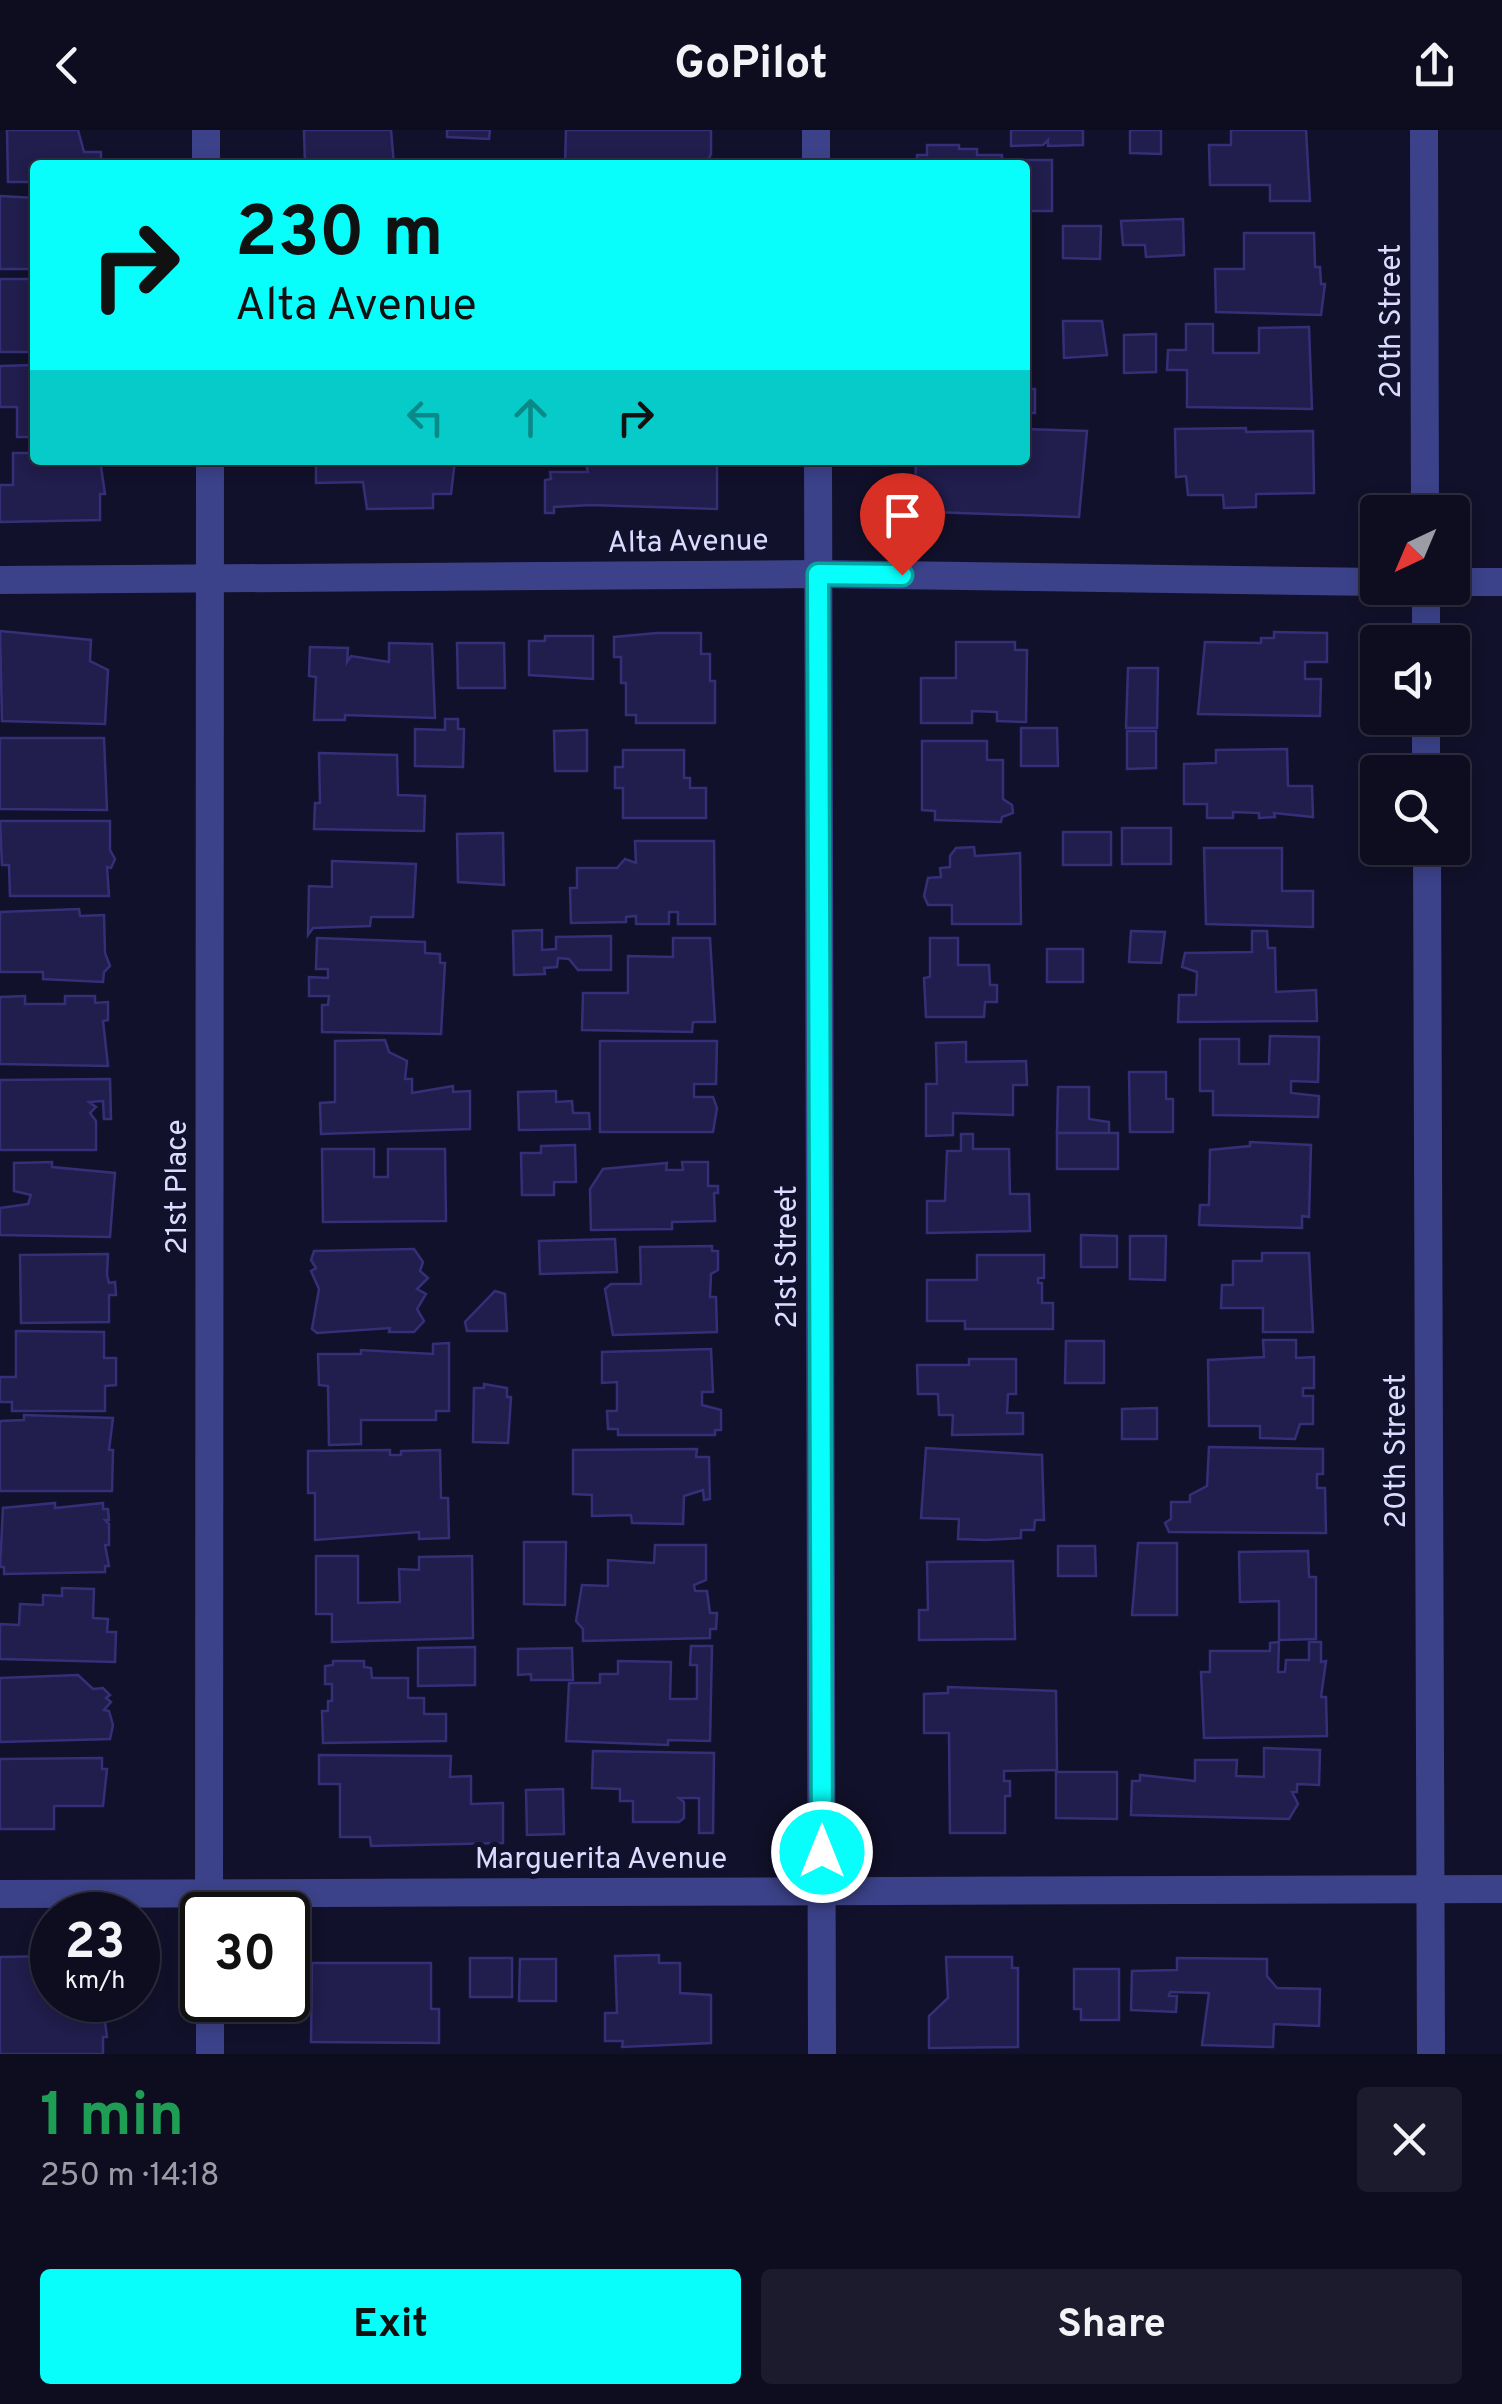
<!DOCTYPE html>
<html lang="en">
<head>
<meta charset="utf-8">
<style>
  :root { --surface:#0e0d20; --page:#1c1b2d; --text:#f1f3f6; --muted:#9b9ca5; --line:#2e2d3e; --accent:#08fefa }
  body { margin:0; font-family:Overpass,sans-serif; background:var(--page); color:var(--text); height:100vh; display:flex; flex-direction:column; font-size:38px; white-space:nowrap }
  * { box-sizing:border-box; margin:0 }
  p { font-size:32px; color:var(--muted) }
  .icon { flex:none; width:55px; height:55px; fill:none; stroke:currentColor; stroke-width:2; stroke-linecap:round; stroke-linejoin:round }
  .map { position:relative; height:1924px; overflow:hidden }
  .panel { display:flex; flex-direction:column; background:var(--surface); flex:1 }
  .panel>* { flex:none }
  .hud { position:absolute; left:30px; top:30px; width:1000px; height:305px; border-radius:10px; box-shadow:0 5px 15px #0003,0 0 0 2px var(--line); background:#08fefa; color:#111; overflow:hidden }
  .needle { width:65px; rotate:224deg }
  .buttons { position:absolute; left:1360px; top:365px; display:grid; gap:20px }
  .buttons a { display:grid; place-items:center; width:110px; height:110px; border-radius:10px; background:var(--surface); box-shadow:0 5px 15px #0003,0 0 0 2px var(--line); font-size:50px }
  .speed { position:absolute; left:30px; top:1762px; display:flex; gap:20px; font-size:50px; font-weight:700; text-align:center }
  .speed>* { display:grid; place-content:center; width:130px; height:130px; border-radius:50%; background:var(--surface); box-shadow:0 5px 15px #0003,0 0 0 2px var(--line); line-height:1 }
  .speed small { font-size:25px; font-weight:400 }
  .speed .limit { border:5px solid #111; border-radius:15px; background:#fff; color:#111 }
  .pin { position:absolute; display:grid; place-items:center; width:85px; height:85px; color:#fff; margin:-102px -42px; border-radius:50% 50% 50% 0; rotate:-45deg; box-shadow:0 0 10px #0007 }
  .pin .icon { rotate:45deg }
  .me { position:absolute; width:110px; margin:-55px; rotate:0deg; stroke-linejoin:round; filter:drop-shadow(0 0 8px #0008) }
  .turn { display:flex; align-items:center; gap:35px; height:210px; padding:0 40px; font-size:45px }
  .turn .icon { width:130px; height:130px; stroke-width:2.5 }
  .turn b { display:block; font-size:70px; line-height:85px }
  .lanes { display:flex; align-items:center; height:95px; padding:0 40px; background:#0003; justify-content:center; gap:50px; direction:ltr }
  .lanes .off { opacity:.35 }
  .round { display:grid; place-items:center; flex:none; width:105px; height:105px; border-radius:10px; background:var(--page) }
  .head { display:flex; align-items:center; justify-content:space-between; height:170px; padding:0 40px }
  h1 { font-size:60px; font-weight:700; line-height:75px; color:#1e9e55 }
  .primary-button { display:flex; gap:20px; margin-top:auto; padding:20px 40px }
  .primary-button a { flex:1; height:115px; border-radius:10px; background:var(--accent); color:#111; font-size:40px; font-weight:700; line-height:115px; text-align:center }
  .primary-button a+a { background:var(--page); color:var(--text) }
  header { display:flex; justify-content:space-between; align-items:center; height:130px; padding:0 40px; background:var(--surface); font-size:45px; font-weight:700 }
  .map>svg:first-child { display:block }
  .building { fill:#211d4c; stroke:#352f77; stroke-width:2.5 }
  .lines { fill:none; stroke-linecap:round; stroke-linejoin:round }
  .minor { stroke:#3c4289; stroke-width:28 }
  .route-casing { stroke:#05a5a2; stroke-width:25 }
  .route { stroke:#08fefa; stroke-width:18 }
  .labels { text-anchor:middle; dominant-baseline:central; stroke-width:10; stroke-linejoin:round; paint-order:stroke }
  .street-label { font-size:30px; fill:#dbdbff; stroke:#12112b }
</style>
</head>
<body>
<header><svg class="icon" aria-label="back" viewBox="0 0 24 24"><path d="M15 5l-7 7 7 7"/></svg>GoPilot<svg class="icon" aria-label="share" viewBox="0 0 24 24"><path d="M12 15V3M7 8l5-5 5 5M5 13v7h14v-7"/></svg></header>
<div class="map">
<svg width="1502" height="1924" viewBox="0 0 1502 1924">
  <rect width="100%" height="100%" fill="#12112b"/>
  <!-- building -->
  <g class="building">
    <polygon points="7,0 78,0 84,22 101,22 101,35 35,35 35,52 8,52"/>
    <polygon points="304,0 391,0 394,35 305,35"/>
    <polygon points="447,0 490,0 489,9 447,7"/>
    <polygon points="566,0 711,0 711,24 706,35 565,35"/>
    <polygon points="1011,0 1083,0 1083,15 1048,16 1048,10 1043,15 1011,16"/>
    <polygon points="1130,0 1161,0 1161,24 1130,23"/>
    <polygon points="1231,0 1306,0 1310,71 1270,71 1270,55 1210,55 1209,15 1231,15"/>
    <polygon points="927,15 959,15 959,19 977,19 977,25 1002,25 1002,30 1052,30 1052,81 1025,81 1025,35 917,35 917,25 927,25"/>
    <polygon points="0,66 35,68 34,139 0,139"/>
    <polygon points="1183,89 1184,125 1146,127 1145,115 1123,115 1121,91"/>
    <polygon points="1063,96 1101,96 1100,129 1063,128"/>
    <polygon points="1244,103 1314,103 1315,137 1320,137 1321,154 1325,154 1321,185 1216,182 1215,139 1244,139"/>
    <rect x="0" y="149" width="35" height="73"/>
    <polygon points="1063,191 1102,191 1107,225 1064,228"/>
    <polygon points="1186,194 1213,194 1213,223 1259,223 1259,198 1309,197 1312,279 1187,277 1187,240 1167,240 1168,220 1186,220"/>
    <polygon points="1156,204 1156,242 1124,243 1124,205"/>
    <polygon points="35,235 35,307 17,307 17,277 0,277 0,236"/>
    <rect x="1025" y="259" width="10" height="24"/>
    <polygon points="1246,298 1246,302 1313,301 1314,363 1256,364 1256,377 1224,378 1223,365 1188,365 1186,346 1176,347 1175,299"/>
    <polygon points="1025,299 1087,301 1079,387 932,382 932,366 915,366 916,330 1025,330"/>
    <polygon points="13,323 35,323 35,330 100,330 105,364 100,364 100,390 0,392 0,355 13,355"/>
    <polygon points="316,330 455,330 451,364 433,364 433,378 367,379 363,352 316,353"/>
    <polygon points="585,330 717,330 717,379 591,375 554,377 554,383 545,383 545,350 551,349 550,342 588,342"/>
    <polygon points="0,501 91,510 90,531 108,540 105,594 2,591"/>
    <polygon points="1274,502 1327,503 1327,532 1305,532 1305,549 1321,549 1320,586 1198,584 1205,512 1261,513 1261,508 1274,508"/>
    <polygon points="657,503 701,503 701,524 710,524 710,551 715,551 715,593 636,593 636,585 626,585 626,553 621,553 621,527 614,527 614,507"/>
    <polygon points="545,506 593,506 593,549 529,545 529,511 545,511"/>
    <polygon points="956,512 1015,512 1015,520 1027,520 1026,592 997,591 997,582 972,581 972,593 921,593 921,548 956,548"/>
    <polygon points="389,513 432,514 435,588 345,585 345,590 314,590 316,547 309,546 310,517 348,518 347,532 351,526 389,532"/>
    <polygon points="457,513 504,513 505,558 458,558"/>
    <polygon points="1128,538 1158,538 1157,598 1126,598"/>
    <polygon points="445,589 458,589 458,599 464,599 463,637 415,636 415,599 445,600"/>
    <polygon points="1021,598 1057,598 1058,636 1021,636"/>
    <polygon points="587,600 587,641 555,641 554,601"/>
    <polygon points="1127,601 1156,601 1156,638 1127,639"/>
    <polygon points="0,608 104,608 107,680 0,679"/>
    <polygon points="922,611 987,611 987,630 1003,630 1003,669 1012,675 1013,683 1002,687 1001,692 935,690 935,681 922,680"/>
    <polygon points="1287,619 1288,656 1312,656 1313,687 1274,683 1275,687 1259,688 1259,683 1233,682 1233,688 1207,688 1207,674 1184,674 1184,634 1216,633 1216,620"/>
    <polygon points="623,620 684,620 684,648 690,648 690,658 706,658 706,688 623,688 623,658 615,658 615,637 623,637"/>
    <polygon points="319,623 397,625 398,665 425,666 424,701 314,699 315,673 320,673"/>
    <polygon points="0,691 110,691 110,720 115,729 111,738 107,737 109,766 10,766 9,735 2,735"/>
    <rect x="1122" y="698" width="49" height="36"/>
    <rect x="1063" y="702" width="48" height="33"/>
    <polygon points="503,703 504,755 458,752 457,704"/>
    <polygon points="635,711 714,711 715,794 678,794 678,782 669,782 669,794 636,794 636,786 626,787 626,792 571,793 570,758 577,758 577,738 617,738 625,729 636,733"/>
    <polygon points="974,717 975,726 1020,723 1021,794 952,794 952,775 928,775 924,766 928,748 941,747 940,738 950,737 950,726 956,718"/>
    <polygon points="1204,718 1282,718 1282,761 1313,761 1313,797 1206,794"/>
    <polygon points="332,731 416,734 413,787 371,787 370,796 313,798 308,805 309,756 332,757"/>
    <polygon points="79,779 80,786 104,785 105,823 110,836 104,842 103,852 43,849 43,842 0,842 0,782"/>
    <polygon points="542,800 542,820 556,819 556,807 611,806 611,840 578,840 569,829 558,828 557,837 544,838 545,844 514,845 513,801"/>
    <polygon points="1131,801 1165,802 1161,833 1129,832"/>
    <polygon points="1252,801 1267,801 1268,818 1275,818 1276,862 1316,860 1317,891 1178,892 1179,865 1196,865 1197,842 1182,837 1185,823 1252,822"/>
    <polygon points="317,808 425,812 425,823 440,824 440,833 445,833 441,904 322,902 322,875 328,875 329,866 309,866 309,847 328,848 328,839 316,839"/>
    <polygon points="673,808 710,808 715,892 693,892 692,902 582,900 583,863 628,863 628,826 673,827"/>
    <polygon points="930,808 958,808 958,835 989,835 990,855 997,855 997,872 985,872 984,887 926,887 924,848 930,847"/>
    <rect x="1047" y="819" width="36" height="33"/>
    <polygon points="25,866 25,874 65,874 65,866 95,866 95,873 108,872 108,890 103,891 108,936 0,934 0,867"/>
    <polygon points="1270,906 1319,907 1318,952 1291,951 1291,963 1319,966 1318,987 1213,985 1213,961 1200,961 1200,909 1239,909 1239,934 1269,934"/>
    <polygon points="385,910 389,922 407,931 405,949 412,949 412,963 453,956 453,962 470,961 470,999 321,1004 320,973 335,972 335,911"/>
    <polygon points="600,911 717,911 716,954 694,954 694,967 713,967 717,978 713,1002 600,1002"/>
    <polygon points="966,912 966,932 1026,931 1027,955 1013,955 1013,985 953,983 953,1005 926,1006 926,954 937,954 936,913"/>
    <polygon points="1129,942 1166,942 1166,969 1173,969 1173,1002 1130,1002"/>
    <polygon points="110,949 111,989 104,989 103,971 89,972 96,977 90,983 96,991 96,1020 0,1020 0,950"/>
    <polygon points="1058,957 1089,957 1089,989 1109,992 1109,1003 1057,1003"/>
    <polygon points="556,961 556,972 572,971 573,983 589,983 590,999 519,1000 518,962"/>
    <rect x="1057" y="1003" width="61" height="36"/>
    <polygon points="961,1004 973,1004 973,1019 1009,1019 1010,1064 1029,1064 1030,1101 927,1103 927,1071 945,1071 947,1021 961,1021"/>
    <polygon points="1250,1012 1311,1015 1309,1087 1302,1086 1302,1098 1199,1095 1200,1075 1209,1075 1210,1020 1250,1016"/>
    <polygon points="575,1015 576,1052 554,1052 554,1065 522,1065 521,1023 541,1023 541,1016"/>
    <polygon points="322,1019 374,1019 374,1047 388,1047 388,1019 445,1019 446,1091 323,1092"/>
    <polygon points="52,1032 52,1037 115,1043 110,1107 0,1105 0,1078 28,1074 31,1065 14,1061 14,1033"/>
    <polygon points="682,1032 708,1032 708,1056 718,1056 718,1063 714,1063 715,1091 672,1092 672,1099 591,1100 590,1059 603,1039 667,1033 666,1040 683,1040"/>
    <polygon points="1081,1105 1117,1106 1117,1137 1081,1137"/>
    <polygon points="1130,1106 1166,1106 1165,1150 1130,1149"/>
    <polygon points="615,1109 617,1142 540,1144 539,1111"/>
    <polygon points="712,1116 712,1121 718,1121 718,1140 711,1144 710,1167 716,1167 717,1202 613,1205 605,1159 611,1154 641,1154 640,1117"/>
    <polygon points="314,1121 414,1119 423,1132 420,1141 428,1148 417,1159 426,1164 417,1179 424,1191 414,1202 389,1202 390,1198 317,1203 312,1199 319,1159 311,1141 316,1138 311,1130"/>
    <polygon points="1262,1123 1309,1123 1313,1202 1263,1202 1263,1178 1221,1178 1222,1155 1233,1155 1233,1131 1262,1131"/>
    <polygon points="108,1124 107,1145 109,1153 115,1152 116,1165 109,1165 109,1192 21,1193 20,1125"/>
    <polygon points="977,1125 1044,1125 1044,1148 1038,1148 1038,1153 1042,1153 1042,1173 1053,1173 1053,1199 965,1199 965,1191 927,1191 927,1150 977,1150"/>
    <polygon points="495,1161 505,1164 507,1201 467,1201 465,1192"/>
    <polygon points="16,1201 104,1202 104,1228 116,1228 116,1255 105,1256 105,1281 12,1281 12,1272 0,1272 0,1247 16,1247"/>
    <polygon points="1263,1210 1296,1210 1296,1228 1314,1227 1314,1258 1303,1258 1303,1266 1313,1266 1313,1294 1300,1294 1295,1309 1260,1308 1260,1296 1209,1296 1208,1230 1264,1227"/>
    <polygon points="1066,1211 1104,1211 1104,1253 1065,1253"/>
    <polygon points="449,1213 449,1281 436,1281 436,1290 361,1290 361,1314 329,1315 328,1256 319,1255 318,1224 361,1224 361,1220 433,1224 433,1214"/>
    <polygon points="711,1219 713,1262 702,1262 702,1275 721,1280 721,1300 715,1300 715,1305 618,1305 618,1299 608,1299 607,1281 617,1281 617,1252 602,1253 602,1222"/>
    <polygon points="969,1229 1016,1229 1016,1264 1008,1264 1007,1283 1023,1283 1023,1304 952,1305 953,1285 939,1285 938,1264 918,1264 917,1235 969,1235"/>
    <polygon points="484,1254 507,1258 507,1267 511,1267 508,1313 473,1312 474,1258 484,1258"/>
    <polygon points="1157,1278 1157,1309 1122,1309 1122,1279"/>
    <polygon points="24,1285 113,1288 109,1320 113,1320 112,1361 0,1361 0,1291 24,1290"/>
    <polygon points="1209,1317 1323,1319 1323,1344 1317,1344 1317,1358 1325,1358 1326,1403 1169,1402 1165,1393 1171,1389 1171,1372 1190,1372 1190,1365 1207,1356"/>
    <polygon points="926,1318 1042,1325 1044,1390 1035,1390 1034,1400 1021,1400 1021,1408 985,1410 958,1409 959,1389 921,1388"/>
    <polygon points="697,1319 696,1327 709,1327 710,1369 704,1370 703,1360 684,1366 683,1394 632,1393 631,1385 592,1386 592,1365 573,1364 573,1320"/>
    <polygon points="390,1320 390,1325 401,1325 401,1321 440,1320 441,1368 448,1368 449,1408 419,1409 419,1402 315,1410 315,1363 308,1363 308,1321"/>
    <polygon points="55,1373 55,1378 103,1373 103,1379 108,1379 109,1390 105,1390 109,1394 109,1415 105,1415 109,1436 105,1436 105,1442 4,1444 4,1437 0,1437 3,1378"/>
    <polygon points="524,1412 566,1412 565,1475 524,1474"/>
    <polygon points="1138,1413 1177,1413 1177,1485 1132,1485"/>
    <polygon points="655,1415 706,1415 706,1450 694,1455 695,1461 707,1461 710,1483 717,1483 716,1499 710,1499 710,1508 583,1511 583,1499 576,1491 582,1455 608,1456 608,1430 654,1433"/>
    <polygon points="1058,1416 1095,1416 1096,1446 1058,1446"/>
    <polygon points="1308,1421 1309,1447 1316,1447 1316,1509 1279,1510 1279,1471 1240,1472 1239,1422"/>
    <polygon points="316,1426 358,1426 358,1473 400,1472 399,1439 419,1440 419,1427 472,1426 473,1508 332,1512 332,1484 316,1484"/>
    <polygon points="1013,1431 1015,1509 919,1510 919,1480 928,1480 927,1432"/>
    <polygon points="62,1458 94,1459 93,1488 108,1489 107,1502 116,1502 115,1532 0,1529 0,1494 19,1495 20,1474 43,1475 43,1465 62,1466"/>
    <polygon points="1279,1512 1278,1542 1285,1542 1286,1530 1309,1530 1309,1512 1321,1512 1321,1532 1326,1531 1321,1567 1326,1567 1327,1606 1204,1608 1201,1542 1210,1542 1210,1521 1270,1521 1270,1513"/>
    <polygon points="691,1516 712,1516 710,1611 668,1610 668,1615 566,1611 569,1553 600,1553 600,1544 618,1544 618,1531 671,1532 670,1569 697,1569 697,1535 690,1535"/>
    <polygon points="475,1517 475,1555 418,1556 418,1518"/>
    <polygon points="572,1518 573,1550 531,1550 531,1544 518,1545 518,1519"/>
    <polygon points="333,1531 364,1531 364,1537 371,1538 372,1548 408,1548 408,1568 424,1568 424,1584 446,1584 446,1611 323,1613 322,1581 328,1581 328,1571 332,1571 332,1554 325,1554 325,1536 333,1535"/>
    <polygon points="78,1545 93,1559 103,1558 110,1565 106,1568 111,1572 104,1580 109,1581 113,1595 110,1609 0,1612 0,1548"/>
    <polygon points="948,1557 1056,1561 1057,1640 1004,1641 1004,1651 1010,1651 1010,1666 1005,1666 1005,1703 950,1703 949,1603 924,1603 924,1564 948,1563"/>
    <polygon points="1264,1618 1320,1620 1319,1655 1297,1654 1297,1662 1292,1662 1298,1674 1289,1689 1131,1685 1132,1651 1140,1651 1140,1645 1195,1651 1195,1630 1237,1630 1236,1646 1264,1647"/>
    <polygon points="593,1621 714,1623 713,1703 699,1703 699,1668 679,1668 684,1672 684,1688 679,1692 633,1692 633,1671 620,1671 620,1659 592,1658"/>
    <polygon points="319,1625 451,1626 450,1647 471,1646 471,1674 503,1673 503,1713 371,1716 370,1707 340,1707 340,1654 319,1654"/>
    <polygon points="102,1628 102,1639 107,1639 103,1676 54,1676 54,1699 0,1699 0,1629"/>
    <polygon points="1056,1642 1117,1642 1117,1689 1056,1688"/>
    <polygon points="563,1659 564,1704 527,1705 526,1660"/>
    <polygon points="659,1825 659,1833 680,1833 680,1863 711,1865 711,1913 622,1917 623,1911 605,1911 605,1883 617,1883 615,1826"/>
    <polygon points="52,1826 52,1870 102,1870 107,1907 103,1907 103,1924 0,1924 0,1827"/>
    <polygon points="946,1827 1012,1827 1012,1838 1018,1838 1018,1917 929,1918 929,1886 948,1868"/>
    <rect x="470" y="1828" width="42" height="39"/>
    <polygon points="1177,1828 1267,1829 1267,1846 1277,1858 1320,1859 1319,1896 1274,1894 1273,1917 1202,1915 1209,1863 1170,1862 1169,1866 1177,1866 1176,1882 1131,1880 1132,1841 1177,1840"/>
    <polygon points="520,1829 556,1829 556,1871 519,1871"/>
    <polygon points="312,1833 431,1833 431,1879 439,1879 439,1913 311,1912"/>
    <polygon points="1074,1839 1119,1839 1119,1890 1081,1890 1081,1879 1074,1879"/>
  </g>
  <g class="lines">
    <!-- minor -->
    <g class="minor">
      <polyline points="206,0 206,35"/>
      <polyline points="816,0 816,35"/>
      <polyline points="1424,0 1425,382"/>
      <polyline points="818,330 822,1924"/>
      <polyline points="0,450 819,444 1378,452"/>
      <polyline points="1452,452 1502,452"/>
      <polyline points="1426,458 1426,512"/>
      <polyline points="1426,588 1426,642"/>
      <polyline points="1427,718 1431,1924"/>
      <polyline points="0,1764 1502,1759"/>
      <polyline points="209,1785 210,330"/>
      <polyline points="210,1870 210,1924"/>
    </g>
  </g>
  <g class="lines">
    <defs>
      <polyline id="route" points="822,1722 818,444 902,445"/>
    </defs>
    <!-- route casing -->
    <use href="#route" class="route-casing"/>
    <!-- route -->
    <use href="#route" class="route"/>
  </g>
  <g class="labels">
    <!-- street labels -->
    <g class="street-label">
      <text transform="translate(1392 191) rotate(-90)">20th Street</text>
      <text transform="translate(688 413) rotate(-1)">Alta Avenue</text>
      <text transform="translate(178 1057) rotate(-90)">21st Place</text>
      <text transform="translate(788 1127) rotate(-90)">21st Street</text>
      <text transform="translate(1397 1321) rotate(-90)">20th Street</text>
      <text x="601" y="1730">Marguerita Avenue</text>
    </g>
  </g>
</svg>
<div class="buttons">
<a><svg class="needle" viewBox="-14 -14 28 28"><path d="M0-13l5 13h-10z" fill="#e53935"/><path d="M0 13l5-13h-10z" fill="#9b9ca5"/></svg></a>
<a><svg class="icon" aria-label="sound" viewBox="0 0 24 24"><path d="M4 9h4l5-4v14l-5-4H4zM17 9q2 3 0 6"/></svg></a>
<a><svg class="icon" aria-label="search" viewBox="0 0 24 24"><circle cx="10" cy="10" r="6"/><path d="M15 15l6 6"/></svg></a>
</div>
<div class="speed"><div>23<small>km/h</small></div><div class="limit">30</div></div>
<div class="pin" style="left:902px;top:445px;background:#d93025"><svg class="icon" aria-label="arrive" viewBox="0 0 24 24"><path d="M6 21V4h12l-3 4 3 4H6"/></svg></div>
<svg class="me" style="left:822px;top:1722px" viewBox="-20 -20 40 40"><circle r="17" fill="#08fefa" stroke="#fff" stroke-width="3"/><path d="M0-11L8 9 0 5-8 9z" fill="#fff"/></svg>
<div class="hud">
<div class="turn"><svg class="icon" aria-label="right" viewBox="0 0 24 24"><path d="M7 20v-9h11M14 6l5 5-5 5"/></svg><div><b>230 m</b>Alta Avenue</div></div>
<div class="lanes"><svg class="icon off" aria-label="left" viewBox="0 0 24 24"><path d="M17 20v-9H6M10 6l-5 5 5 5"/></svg><svg class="icon off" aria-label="ahead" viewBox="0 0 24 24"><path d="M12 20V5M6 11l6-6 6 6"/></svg><svg class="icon" aria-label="right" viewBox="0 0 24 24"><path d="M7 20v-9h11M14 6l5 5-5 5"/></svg></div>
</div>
</div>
<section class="panel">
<div class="head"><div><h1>1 min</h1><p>250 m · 14:18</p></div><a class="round"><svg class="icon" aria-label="close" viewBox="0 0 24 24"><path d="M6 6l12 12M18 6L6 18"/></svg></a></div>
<div class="primary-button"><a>Exit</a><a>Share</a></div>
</section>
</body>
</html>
